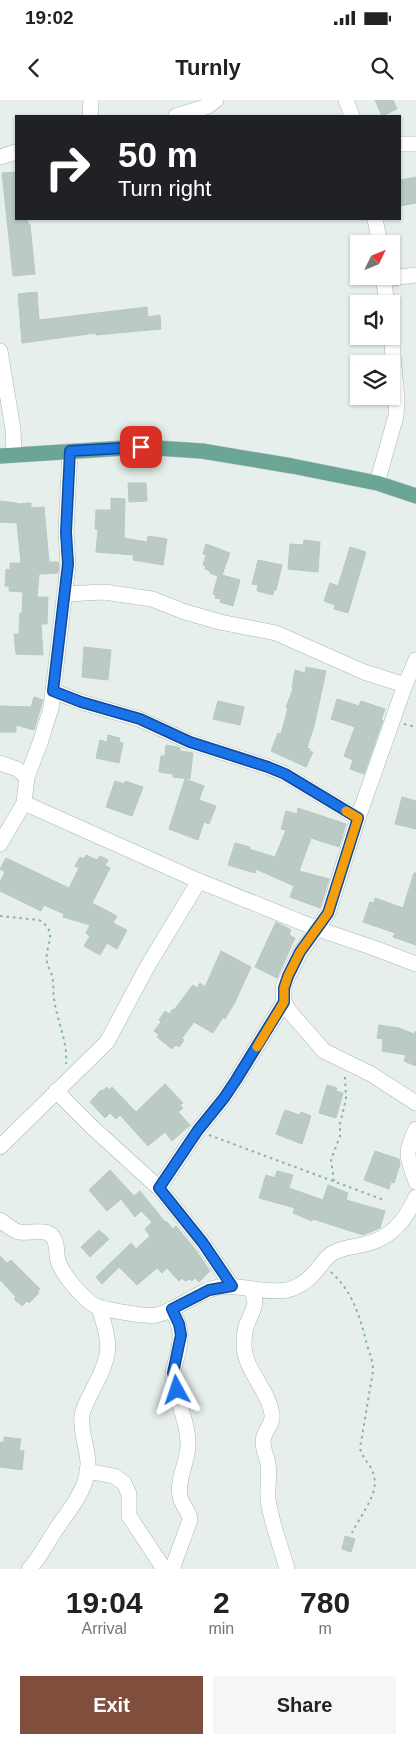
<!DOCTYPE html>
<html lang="en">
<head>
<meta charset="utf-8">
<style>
  :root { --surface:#fff; --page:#f6f6f6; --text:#222; --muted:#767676; --accent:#804e3d }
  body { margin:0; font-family:Helvetica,sans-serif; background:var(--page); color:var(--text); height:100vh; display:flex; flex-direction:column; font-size:19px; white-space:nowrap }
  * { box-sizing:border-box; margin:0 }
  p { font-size:16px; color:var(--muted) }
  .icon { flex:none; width:28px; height:28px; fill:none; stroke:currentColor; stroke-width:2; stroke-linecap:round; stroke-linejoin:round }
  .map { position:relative; height:1469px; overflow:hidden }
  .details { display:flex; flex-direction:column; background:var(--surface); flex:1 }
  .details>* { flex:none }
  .hud { position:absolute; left:15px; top:15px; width:386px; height:105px; border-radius:0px; box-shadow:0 1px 4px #0004; background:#202124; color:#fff; overflow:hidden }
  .needle { width:32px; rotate:47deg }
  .fabs { position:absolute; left:350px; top:135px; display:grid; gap:10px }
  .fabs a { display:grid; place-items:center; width:50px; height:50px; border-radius:0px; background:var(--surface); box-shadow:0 1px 4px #0004; font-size:25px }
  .pin { position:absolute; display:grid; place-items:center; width:42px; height:42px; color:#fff; margin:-21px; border-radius:10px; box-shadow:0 2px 8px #0006 }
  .me { position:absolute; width:55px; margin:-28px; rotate:355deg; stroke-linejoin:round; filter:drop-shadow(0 0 4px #0008) }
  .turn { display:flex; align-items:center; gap:18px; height:105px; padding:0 20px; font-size:22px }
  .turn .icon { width:65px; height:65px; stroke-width:2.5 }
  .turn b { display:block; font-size:35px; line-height:42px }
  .eta { display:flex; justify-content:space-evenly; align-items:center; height:85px; text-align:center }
  .eta b { font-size:30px; font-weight:700; line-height:35px }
  .cta { display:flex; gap:10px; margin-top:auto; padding:10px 20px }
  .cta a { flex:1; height:58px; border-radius:0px; background:var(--accent); color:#fff; font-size:20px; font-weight:700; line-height:58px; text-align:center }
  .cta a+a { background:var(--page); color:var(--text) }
  .status { display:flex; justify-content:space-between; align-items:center; height:35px; padding:0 25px; background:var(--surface); direction:ltr }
  .status svg { height:14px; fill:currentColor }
  header { display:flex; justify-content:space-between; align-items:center; height:65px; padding:0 20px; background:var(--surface); font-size:22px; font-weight:700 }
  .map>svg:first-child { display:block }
  .building { fill:#bbcac4; stroke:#b8c9c2 }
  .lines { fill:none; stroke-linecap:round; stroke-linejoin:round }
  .minor-casing { stroke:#a8b8b2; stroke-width:16 }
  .major-casing { stroke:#c2cac8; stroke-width:16 }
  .path { stroke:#86b3a5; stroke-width:2; stroke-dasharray:2.5 4; stroke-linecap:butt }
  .minor { stroke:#fff; stroke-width:15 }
  .major { stroke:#6aa596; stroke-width:15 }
  .route-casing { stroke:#114b97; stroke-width:12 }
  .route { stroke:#1a73e8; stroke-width:9 }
  .slow { stroke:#f59e0b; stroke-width:9 }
</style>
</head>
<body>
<div class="status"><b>19:02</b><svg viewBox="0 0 49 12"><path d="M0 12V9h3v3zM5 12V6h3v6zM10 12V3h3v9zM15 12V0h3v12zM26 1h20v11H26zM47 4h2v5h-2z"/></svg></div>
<header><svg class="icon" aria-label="back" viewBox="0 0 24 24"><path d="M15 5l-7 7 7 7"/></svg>Turnly<svg class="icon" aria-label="search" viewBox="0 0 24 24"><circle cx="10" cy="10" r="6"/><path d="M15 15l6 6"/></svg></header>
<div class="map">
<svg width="416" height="1469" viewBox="0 0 416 1469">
  <rect width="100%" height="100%" fill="#e6efeb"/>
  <!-- building -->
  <g class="building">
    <polygon points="375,0 393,0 397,9 382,16"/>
    <polygon points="16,72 16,119 27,119 28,124 30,124 35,174 13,176 2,73"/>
    <polygon points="416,77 416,103 400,106 400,80"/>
    <polygon points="37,192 39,220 147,207 148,217 160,215 161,229 96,235 96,233 22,243 18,194"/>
    <polygon points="128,383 146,383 147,401 129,402"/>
    <polygon points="111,398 125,399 124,438 147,442 148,436 167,439 163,465 133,460 134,455 96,452 98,429 95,429 96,410 111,410"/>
    <polygon points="0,401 17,403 17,404 31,403 31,408 44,407 49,462 58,462 59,465 58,473 39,474 37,497 48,497 47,524 41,524 43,555 16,554 14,534 19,534 20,513 22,513 23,492 9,491 9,486 5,486 6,469 10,470 10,463 21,463 17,423 0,422"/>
    <polygon points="304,440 320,442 318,472 288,469 290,444 303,445"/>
    <polygon points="206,444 230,453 222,475 240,480 233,506 220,502 221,499 215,498 216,495 213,494 218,476 210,473 210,471 205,469 206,466 203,465 206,455 203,454"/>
    <polygon points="350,447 366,452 348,513 334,509 335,505 324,501 330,483 338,486"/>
    <polygon points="258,460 282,465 276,490 274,490 273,495 257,491 258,485 252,484"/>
    <polygon points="84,547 111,550 108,580 82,577"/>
    <polygon points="306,567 326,571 314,626 307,648 310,649 309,651 313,652 306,667 271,651 278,633 281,634 288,608 286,607 293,589 292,588 295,570 305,573"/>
    <polygon points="34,597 43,600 34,630 16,625 16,632 0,632 0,606 31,607"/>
    <polygon points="337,599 359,606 361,601 385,609 381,620 383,620 364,674 350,669 353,660 344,656 355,627 331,619"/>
    <polygon points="218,601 244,607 240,625 213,619"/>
    <polygon points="108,635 120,638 119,642 123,643 119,663 96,658 100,640 107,642"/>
    <polygon points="166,645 177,647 180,648 180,651 193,653 190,679 173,677 173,674 159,672 161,656 165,656"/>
    <polygon points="185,679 204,686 199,700 216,706 209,724 204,722 198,740 169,729"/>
    <polygon points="115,681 124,684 125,681 143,687 132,716 106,707"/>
    <polygon points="402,697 416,701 416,729 395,724"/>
    <polygon points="298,708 346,724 339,747 311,738 299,771 329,779 320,808 290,797 294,786 256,769 255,773 228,765 235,743 250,747 249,749 275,757 286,730 281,729 286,711 297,714"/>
    <polygon points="86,755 97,760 100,756 108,760 105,766 110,768 92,803 117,816 113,823 127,830 117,849 107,843 100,855 84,846 90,836 86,833 90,825 63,817 64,814 44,805 41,811 0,791 0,782 5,772 0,769 6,758 69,788 79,768 75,766 80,757 84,759"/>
    <polygon points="414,773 416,773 416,845 393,837 395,833 363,822 370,802 374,803 375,798 403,808"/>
    <polygon points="276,822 291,830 289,835 295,838 277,878 255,867"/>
    <polygon points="221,851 251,867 235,902 225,919 223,917 213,933 194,922 182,938 184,940 179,947 176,945 172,949 157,937 159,935 154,931 161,922 159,920 165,911 169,914 173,909 174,910 193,885 197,888 200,883 205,887"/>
    <polygon points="379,925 399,928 414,934 416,931 416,966 404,961 406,955 382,951 383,939 377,938"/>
    <polygon points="165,984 183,1003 180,1005 183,1008 178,1012 190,1025 172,1041 165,1032 148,1046 120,1015 116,1019 110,1013 105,1018 90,1002 101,990 102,991 107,987 109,990 112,987 136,1012"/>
    <polygon points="327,985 337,988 336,991 343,993 336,1018 319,1013"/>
    <polygon points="285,1010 300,1015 301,1012 311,1016 302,1044 276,1034"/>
    <polygon points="375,1051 399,1059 400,1064 394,1083 391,1082 389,1089 364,1080"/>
    <polygon points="110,1070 134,1096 140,1091 165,1122 166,1121 173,1129 176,1126 195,1149 210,1171 199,1182 195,1178 192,1181 190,1179 185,1181 182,1178 179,1181 167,1168 162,1173 157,1168 137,1185 119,1167 102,1184 96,1177 131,1143 136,1149 150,1136 145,1129 152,1122 141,1111 135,1117 121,1099 107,1111 89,1090"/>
    <polygon points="277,1071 293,1075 289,1088 323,1100 328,1085 348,1093 346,1100 385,1111 380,1128 363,1135 313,1119 312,1121 293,1113 295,1108 259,1098 266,1075 275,1078"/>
    <polygon points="99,1130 109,1139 90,1157 81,1147"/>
    <polygon points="0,1156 7,1163 11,1160 40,1189 37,1191 39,1193 29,1203 27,1201 22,1206 14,1199 16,1197 0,1180"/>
    <polygon points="4,1337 21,1339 19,1350 24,1351 22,1370 0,1367 0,1342 4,1342"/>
    <polygon points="345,1436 355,1439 351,1452 342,1449"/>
  </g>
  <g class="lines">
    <defs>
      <g id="minor">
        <polyline points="346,0 352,16"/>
        <polyline points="90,16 91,0"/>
        <polyline points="176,16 208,6 216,0"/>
        <polyline points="400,44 416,44"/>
        <polyline points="0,57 16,52"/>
        <polyline points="375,119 380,144"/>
        <polyline points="383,176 387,204"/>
        <polyline points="384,179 416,175"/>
        <polyline points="0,251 13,329 14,354"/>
        <polyline points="377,383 396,316 397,299 391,233"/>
        <polyline points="65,494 104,492 152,499 185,512 220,522 276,533 364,572 405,585"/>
        <polyline points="416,560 405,585 358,718 328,813 300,853 288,876 283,888 284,902 290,912 324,951 371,974 416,1003"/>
        <polyline points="53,591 81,602 139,619 190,642 268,667 285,674 358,718"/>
        <polyline points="0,663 17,669 27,677"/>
        <polyline points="24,703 199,781 318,829 374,848 416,864"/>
        <polyline points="0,744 24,703 27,677 40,643 51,608 68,465 66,432 70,351"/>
        <polyline points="56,991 93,1028 159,1088 203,1143 232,1186"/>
        <path d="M416,1029C404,1055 407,1056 416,1082"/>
        <polyline points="0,1047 107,942 147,867 199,781"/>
        <polyline points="159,1088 198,1030 224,998 236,980 284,902"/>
        <path d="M0,1120C6,1125 12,1130 19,1132C28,1134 46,1128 52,1136C58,1142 56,1154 58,1161C63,1175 86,1204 101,1208C112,1210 147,1218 157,1215C179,1210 196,1191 219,1187C241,1184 264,1194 287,1190C301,1187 311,1178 320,1166C323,1162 327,1156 333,1153C341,1148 352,1147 362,1145C390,1139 404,1123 416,1097"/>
        <path d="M250,1189C260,1201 252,1212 247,1224C244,1231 244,1240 244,1247C246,1272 268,1289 272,1314C274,1324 263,1331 263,1342C263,1350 267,1357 268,1364C270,1376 267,1387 268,1399C271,1423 281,1446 287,1469"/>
        <path d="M171,1209C182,1227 182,1237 177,1257C175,1263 173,1269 173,1275C175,1299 189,1322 188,1347C187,1363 177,1379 180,1396C181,1405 189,1410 190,1420L172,1469"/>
        <polyline points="87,1371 114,1376 124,1383 129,1394 129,1416 164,1469"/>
        <path d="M29,1469C40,1458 46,1444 55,1431C68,1411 88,1390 88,1364C88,1348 80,1332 82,1315C84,1305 90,1296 94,1287C113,1252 110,1244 99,1207"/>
      </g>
      <polyline id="major" points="0,356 141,347 202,351 292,366 377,383 416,396"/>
    </defs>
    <!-- minor casing -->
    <use href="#minor" class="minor-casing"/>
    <!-- major casing -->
    <use href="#major" class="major-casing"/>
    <!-- path -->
    <g class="path">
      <polyline points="404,624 416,627"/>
      <path d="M0,816L39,820C60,833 44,845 47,862C48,867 51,871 52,876C54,884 53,892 54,899C57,921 68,942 66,964"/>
      <polyline points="209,1035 384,1100"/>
      <polyline points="334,1081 331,1060 340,1036 340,1024 346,999 345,977"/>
      <path d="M331,1172C353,1192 360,1217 367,1245C370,1254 373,1262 373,1271L360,1348C362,1359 372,1365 374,1376C379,1395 359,1417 352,1433"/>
    </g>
    <!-- minor -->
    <use href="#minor" class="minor"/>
    <!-- major -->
    <use href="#major" class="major"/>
  </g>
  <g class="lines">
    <defs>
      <polyline id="route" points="141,347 70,351 66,432 68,464 53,591 81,602 140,619 190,642 268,667 285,674 358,718 328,813 300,852 288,876 284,888 284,902 236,980 224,998 198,1030 159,1088 203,1143 232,1186 209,1190 172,1209 179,1224 181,1235 173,1273 177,1290"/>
    </defs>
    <!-- route casing -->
    <use href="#route" class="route-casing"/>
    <!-- route -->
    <use href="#route" class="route"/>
    <!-- slow -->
    <polyline class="slow" points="257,947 284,902 284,888 288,876 300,852 328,813 358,718 346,711"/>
  </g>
</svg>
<div class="fabs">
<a><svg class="needle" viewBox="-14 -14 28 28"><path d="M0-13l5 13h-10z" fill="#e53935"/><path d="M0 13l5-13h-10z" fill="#767676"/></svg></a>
<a><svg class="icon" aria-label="sound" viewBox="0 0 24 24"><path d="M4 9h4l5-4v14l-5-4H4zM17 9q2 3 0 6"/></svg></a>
<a><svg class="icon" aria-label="layers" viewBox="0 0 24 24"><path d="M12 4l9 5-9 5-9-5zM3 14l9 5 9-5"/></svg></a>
</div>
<div class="pin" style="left:141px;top:347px;background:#d93025"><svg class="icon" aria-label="arrive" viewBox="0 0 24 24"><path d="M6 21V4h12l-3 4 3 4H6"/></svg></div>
<svg class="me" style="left:177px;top:1290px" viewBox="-20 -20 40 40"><path d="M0-17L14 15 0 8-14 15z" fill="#1a73e8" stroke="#fff" stroke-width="4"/></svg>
<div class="hud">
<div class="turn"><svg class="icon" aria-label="right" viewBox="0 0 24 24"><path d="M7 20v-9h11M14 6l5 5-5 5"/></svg><div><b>50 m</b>Turn right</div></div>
</div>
</div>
<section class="details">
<div class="eta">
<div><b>19:04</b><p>Arrival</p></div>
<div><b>2</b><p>min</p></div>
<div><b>780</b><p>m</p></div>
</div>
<div class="cta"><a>Exit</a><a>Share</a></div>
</section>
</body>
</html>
